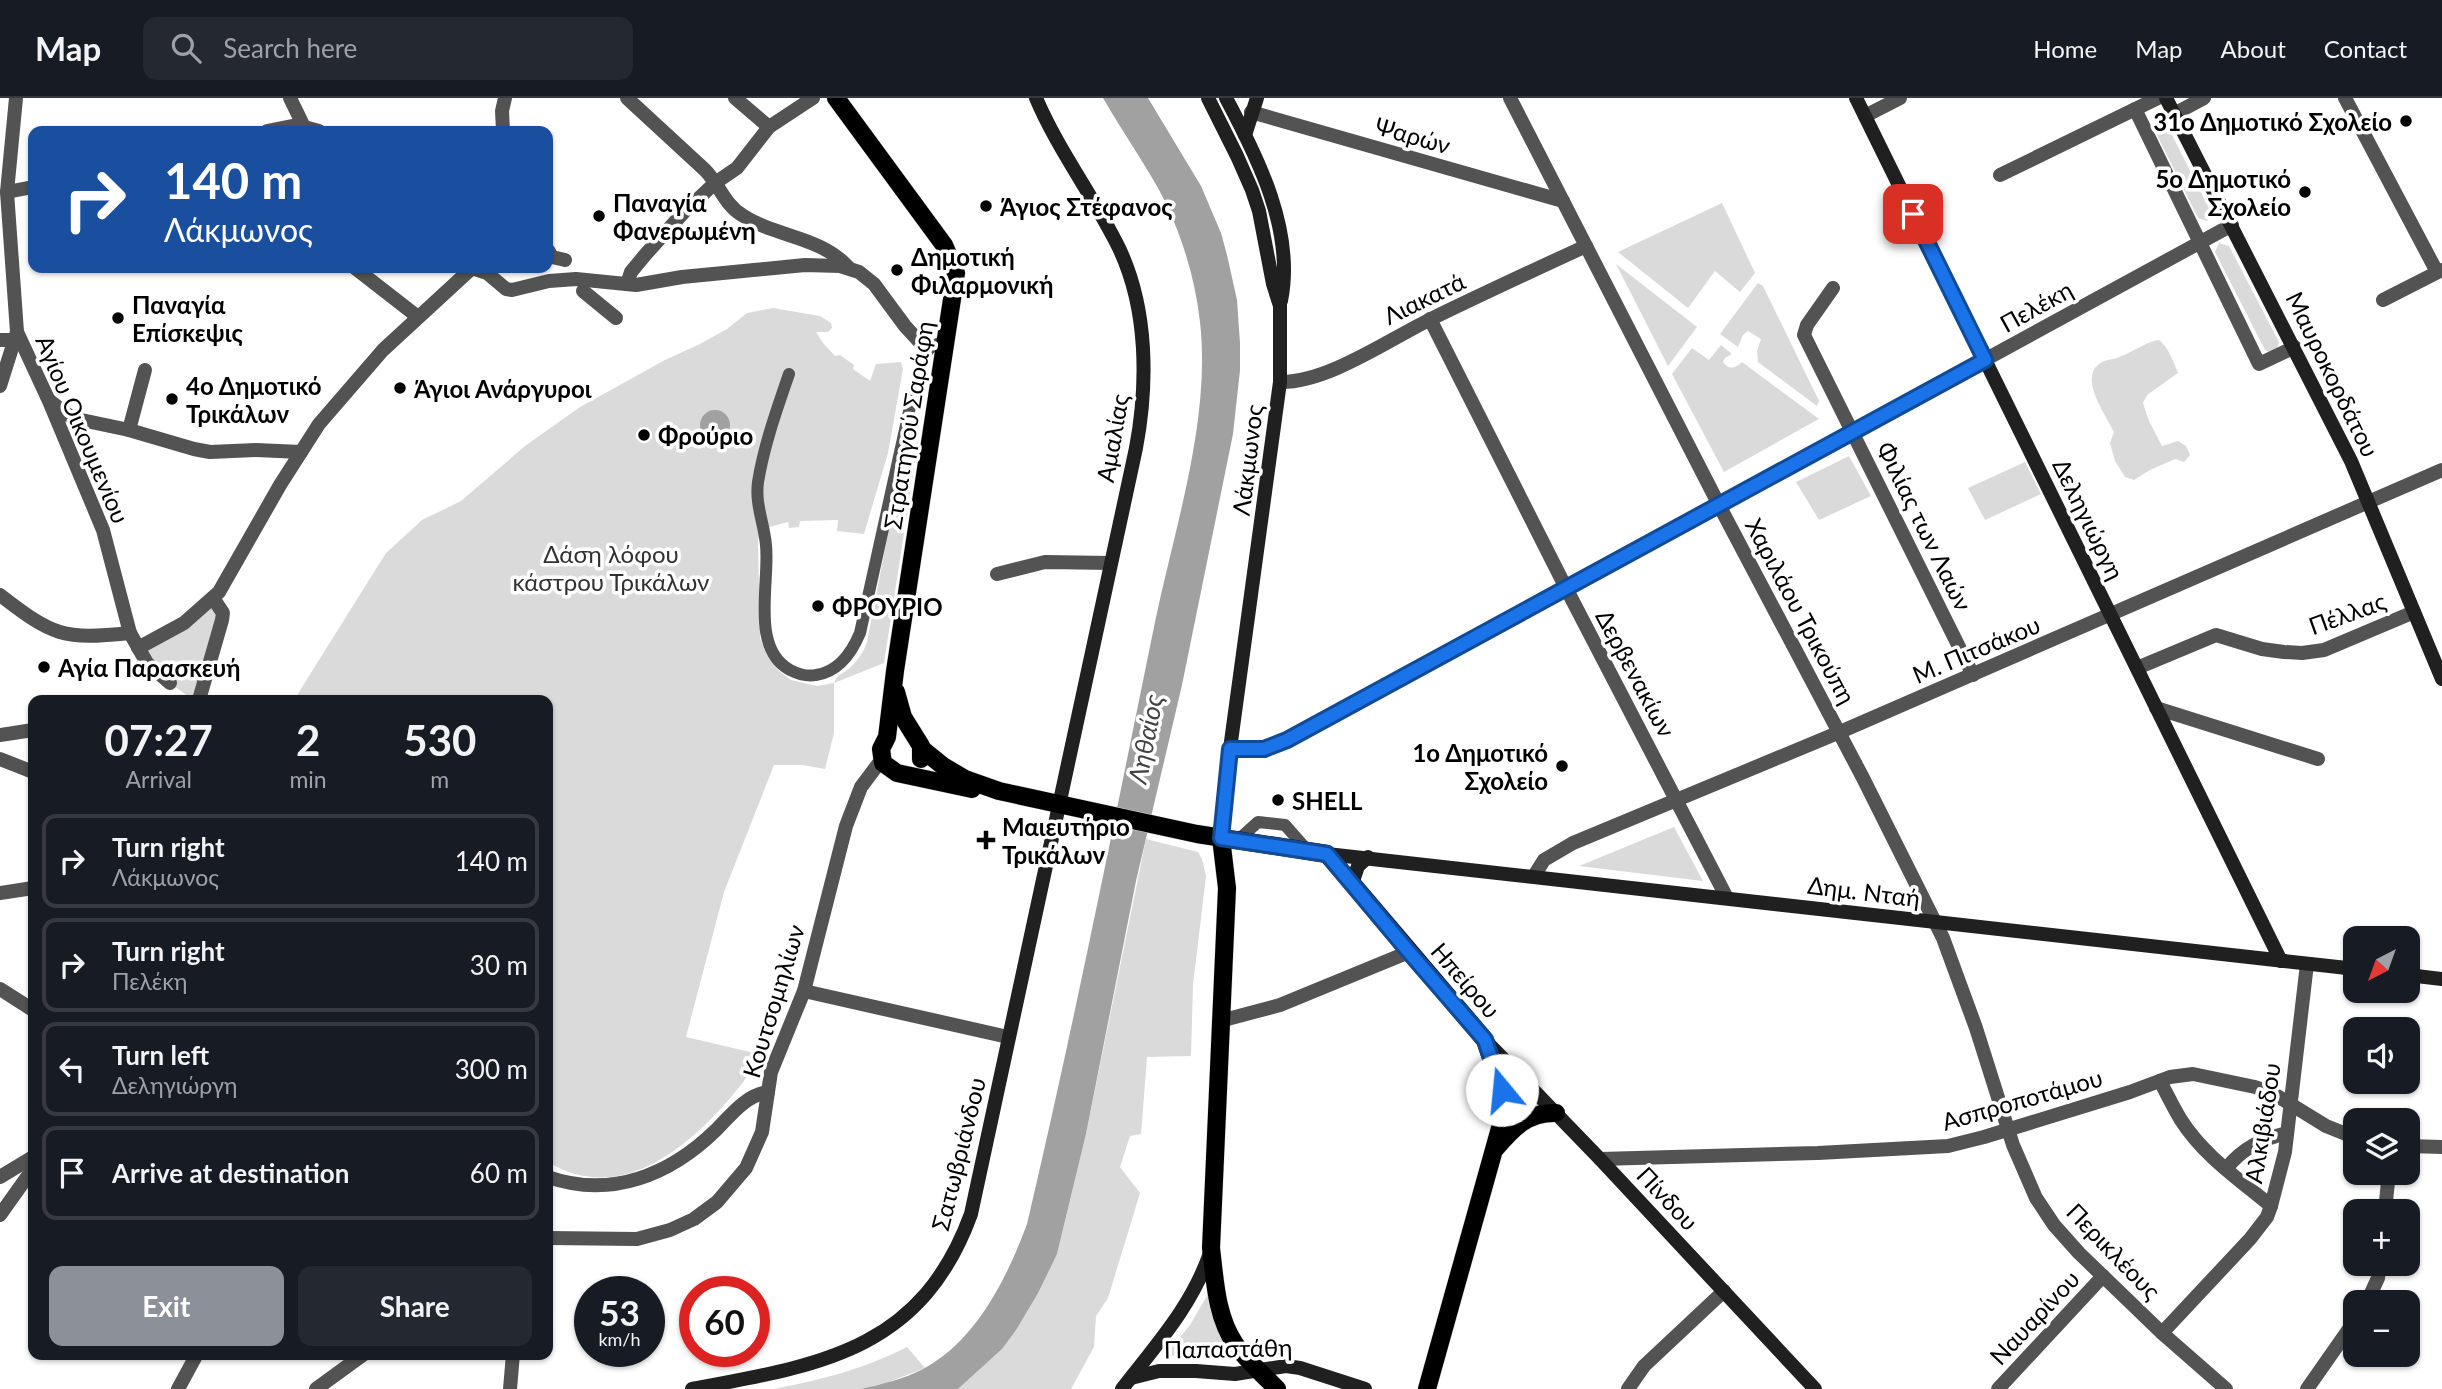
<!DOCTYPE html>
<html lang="en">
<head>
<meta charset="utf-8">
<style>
  :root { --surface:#171b24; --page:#242831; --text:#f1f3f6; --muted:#9ea1a6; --line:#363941; --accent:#8c9099 }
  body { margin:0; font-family:Lato,sans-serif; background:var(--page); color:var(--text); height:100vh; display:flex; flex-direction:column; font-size:26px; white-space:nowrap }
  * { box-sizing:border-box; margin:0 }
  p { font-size:23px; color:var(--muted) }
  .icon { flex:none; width:38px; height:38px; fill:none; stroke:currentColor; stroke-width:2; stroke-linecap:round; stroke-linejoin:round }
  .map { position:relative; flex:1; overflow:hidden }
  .drawer { position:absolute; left:28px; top:597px; width:525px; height:665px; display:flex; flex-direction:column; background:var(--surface); border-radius:14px; box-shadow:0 2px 5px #0004 }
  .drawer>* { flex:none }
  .guide { position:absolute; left:28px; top:28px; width:525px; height:147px; border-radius:14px; box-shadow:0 2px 5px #0004; background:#1a4fa0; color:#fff; overflow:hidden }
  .needle { width:46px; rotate:221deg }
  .tools { position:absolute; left:2343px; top:828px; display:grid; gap:14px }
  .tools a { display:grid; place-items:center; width:77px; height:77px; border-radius:14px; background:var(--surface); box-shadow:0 2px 5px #0004; font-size:35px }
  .speed { position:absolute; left:574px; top:1178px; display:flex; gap:14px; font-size:35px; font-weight:700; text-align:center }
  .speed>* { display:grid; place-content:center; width:91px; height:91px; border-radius:50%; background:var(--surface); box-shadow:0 2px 5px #0004; line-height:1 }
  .speed small { font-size:18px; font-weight:400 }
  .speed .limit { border:10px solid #d22; background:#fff; color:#111 }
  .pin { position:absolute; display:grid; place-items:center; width:60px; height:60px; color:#fff; margin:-30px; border-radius:14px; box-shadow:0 4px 10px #0006 }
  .me { position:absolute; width:77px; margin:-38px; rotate:343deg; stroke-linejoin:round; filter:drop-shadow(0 0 5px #0008) }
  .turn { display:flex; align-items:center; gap:24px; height:147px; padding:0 21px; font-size:32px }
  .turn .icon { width:91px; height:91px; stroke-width:2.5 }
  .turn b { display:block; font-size:49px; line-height:60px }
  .eta { display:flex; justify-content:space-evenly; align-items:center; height:119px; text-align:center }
  .eta b { font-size:42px; font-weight:700; line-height:49px }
  .action { display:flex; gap:14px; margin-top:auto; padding:14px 21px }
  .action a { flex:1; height:80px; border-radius:14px; background:var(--accent); color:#fff; font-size:28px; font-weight:700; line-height:80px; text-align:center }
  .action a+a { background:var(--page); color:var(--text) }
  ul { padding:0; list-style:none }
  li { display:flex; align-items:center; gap:21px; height:94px; margin:0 14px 10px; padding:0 7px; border:4px solid var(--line); border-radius:14px }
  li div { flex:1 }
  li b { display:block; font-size:26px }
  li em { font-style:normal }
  header { display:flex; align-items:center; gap:42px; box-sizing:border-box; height:98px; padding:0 35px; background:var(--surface); border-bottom:2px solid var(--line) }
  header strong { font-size:33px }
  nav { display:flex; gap:38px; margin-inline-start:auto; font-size:24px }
  .search { width:490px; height:63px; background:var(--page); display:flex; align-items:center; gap:18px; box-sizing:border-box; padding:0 24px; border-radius:14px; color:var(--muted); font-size:26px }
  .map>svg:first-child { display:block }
  .green { fill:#dadada }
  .water { fill:#a1a1a1 }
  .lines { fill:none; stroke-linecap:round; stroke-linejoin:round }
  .primary-casing { stroke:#dbdbdb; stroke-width:19 }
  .lane { stroke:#535353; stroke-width:12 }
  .street { stroke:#535353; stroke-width:14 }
  .secondary { stroke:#202020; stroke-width:14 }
  .primary { stroke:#000; stroke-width:18 }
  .route-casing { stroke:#114b97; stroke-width:18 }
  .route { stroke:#1a73e8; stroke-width:12 }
  .poi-dot { fill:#000; stroke:#fff; stroke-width:2.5 }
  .labels { text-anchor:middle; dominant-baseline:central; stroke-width:7; stroke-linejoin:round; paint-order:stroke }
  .poi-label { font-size:24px; font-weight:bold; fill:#000; stroke:#fff; text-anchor:start }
  .street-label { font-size:24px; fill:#000; stroke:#fff }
  .park-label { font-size:24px; fill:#313131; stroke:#fff }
  .water-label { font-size:26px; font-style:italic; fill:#424242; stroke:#fff }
</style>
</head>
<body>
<header>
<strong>Map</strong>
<div class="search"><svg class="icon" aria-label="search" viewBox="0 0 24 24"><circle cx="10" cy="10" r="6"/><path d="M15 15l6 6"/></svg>Search here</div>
<nav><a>Home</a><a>Map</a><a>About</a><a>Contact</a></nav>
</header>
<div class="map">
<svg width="2442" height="1291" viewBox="0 0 2442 1291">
  <rect width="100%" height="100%" fill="#fff"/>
  <!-- green -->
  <g class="green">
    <polygon points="2163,29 2169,31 2211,114 2207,123 2198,120 2157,37 2158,31"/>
    <polygon points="1722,105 1755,175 1740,194 1715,173 1688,210 1618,154"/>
    <polygon points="2219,145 2229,148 2279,244 2277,252 2269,254 2265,252 2215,154"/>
    <polygon points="1616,166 1697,229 1668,268"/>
    <polygon points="1758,185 1763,188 1819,303 1817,308 1758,264 1757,253 1761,241 1748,233 1743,237 1738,249 1720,236"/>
    <path d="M773,210L820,218L831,225L832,230L828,234H816L823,245L835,258L840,257L854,267L853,271L870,283L876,266L901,264L903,271L888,355L864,436L837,433L838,422L800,423L799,429L789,430L788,424L762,431L758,441L760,540L767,557L778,572L791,582L817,588L834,585C837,577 840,577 846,573C856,565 863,556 867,544L889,431L913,348L918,344L884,565L834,585V635L825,671L802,667H774L724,794L686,939L763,957C718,1022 635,1117 548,1064V602H294L386,455L422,422L461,403L525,348L580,309L665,262L700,246L727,231L747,215Z"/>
    <path d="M2159,242C2169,250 2173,263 2178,275L2147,297L2143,305L2149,323L2162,348L2178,343L2186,348L2190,357L2184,364L2175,361L2150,372L2134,382L2125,379L2115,363L2110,345L2114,334C2106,317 2079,281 2099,266C2105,261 2113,262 2119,259C2133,254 2145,244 2159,242Z"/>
    <path d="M1721,247L1732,256L1725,260L1723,264C1729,273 1736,270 1742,264L1819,321L1724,374L1672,276L1692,250L1709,262Z"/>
    <polygon points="1849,358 1871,398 1819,422 1796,384"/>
    <polygon points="2025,364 2041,396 1985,422 1968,390"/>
    <polygon points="213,500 220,511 193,602 170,585 142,557"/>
    <polygon points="1674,729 1703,783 1579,768"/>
    <polygon points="1146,741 1198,754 1202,761 1206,778 1193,887 1191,958 1147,959 1141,1036 1130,1038 1120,1069 1140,1095 1108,1200 1096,1218 1094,1249 1071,1291 958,1291 1002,1251 1057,1156 1086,1036"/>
    <polygon points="1208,1196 1218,1232 1230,1262 1201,1256 1169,1258 1167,1255 1190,1227"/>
    <path d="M907,1249L925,1270L889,1284L861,1291H773C821,1282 864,1271 907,1249Z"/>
  </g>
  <!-- water -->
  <g class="water">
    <path d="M1103,0H1148L1201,88L1221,135L1227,157L1237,202L1240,245V272L1233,336L1182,587L1136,783L1086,1036L1057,1156L1038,1195L1016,1232L1002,1251L958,1291H861C882,1286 904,1281 923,1271C976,1243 1007,1180 1027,1126C1074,926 1114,725 1155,524C1175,428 1211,322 1200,224C1195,178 1180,131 1158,90C1141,60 1121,31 1103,0Z"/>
    <circle cx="715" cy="327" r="15"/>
  </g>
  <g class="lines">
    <defs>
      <g id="primary">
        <polyline points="836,0 944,147 956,175 895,573 887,639 881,651 883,665 897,675 972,691"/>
        <polyline points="896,594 903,619 921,648 921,661"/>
        <polyline points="922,651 943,668 965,681 999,693 1197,736 1327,756 1485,942 1502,992 1502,1023 1427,1291"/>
        <path d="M1221,740L1227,790L1211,1150C1215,1182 1216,1218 1235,1246C1247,1263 1263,1276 1277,1291"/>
        <path d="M1496,1050C1513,1030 1528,1014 1556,1015"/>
      </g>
    </defs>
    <!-- primary casing -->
    <use href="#primary" class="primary-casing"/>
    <!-- lane -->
    <g class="lane">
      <path d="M789,276C777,311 764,347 758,384C755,407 764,425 766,447C770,485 750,550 790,572C798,576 807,579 816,577C838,574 852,554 860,535L914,291L923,258L932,248L946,243"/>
      <polyline points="1237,743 1258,724 1285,727 1308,753"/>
    </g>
    <!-- street -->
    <g class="street">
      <polyline points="16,0 7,94 17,234 49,303 103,432 130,535 147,565 170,585"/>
      <polyline points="290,0 306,33"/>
      <path d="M627,0L705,72C719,86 724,106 742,117C775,139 820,138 848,169"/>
      <polyline points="735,0 769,29"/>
      <polyline points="1510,0 1719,407 1863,680 1943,840 1976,930 2013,1047 2036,1100 2054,1127 2079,1155 2162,1235 2226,1291"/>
      <polyline points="2345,0 2437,174"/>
      <polyline points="2135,11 2259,266 2295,249"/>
      <polyline points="1251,14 1563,103"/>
      <polyline points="2174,16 2204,0"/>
      <polyline points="1865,18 1900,0"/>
      <polyline points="267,33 297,27 319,33"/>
      <polyline points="503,33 502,13 505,0"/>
      <polyline points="2000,77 2158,0"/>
      <polyline points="7,94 33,89"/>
      <polyline points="548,152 552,159 565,162"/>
      <polyline points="355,170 418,219"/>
      <polyline points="472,170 487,175 506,191 512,192 549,183 576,181 636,187 682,179 805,167 840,168 859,174 874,186 905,228 927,252"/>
      <polyline points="627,186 631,174 645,157 684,114 715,85 737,70 769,29 813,0"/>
      <polyline points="1833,190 1807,227 1804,237 1973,577"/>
      <polyline points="583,193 616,220"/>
      <polyline points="2383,202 2442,172"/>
      <polyline points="1430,221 1566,490 1727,800"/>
      <polyline points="0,242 16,242"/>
      <path d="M1280,284C1327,285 1388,242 1431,221C1482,196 1534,172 1586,148"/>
      <polyline points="0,288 17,234"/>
      <polyline points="50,303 72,320 129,332 194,351 210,354 256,352 301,354"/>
      <polyline points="129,332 145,272"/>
      <polyline points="997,476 1045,464 1111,465"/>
      <path d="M0,497C53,538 63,542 130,535"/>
      <polyline points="138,550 184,525 219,494 280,387 319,326 383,252 472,170"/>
      <polyline points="2137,570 2216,537 2262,551 2284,554 2302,555 2324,552 2414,514"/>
      <polyline points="199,602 222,522 223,515 213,500"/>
      <polyline points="2156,610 2318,661"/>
      <polyline points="0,637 33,632"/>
      <polyline points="1230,651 1264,651 1287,642 2232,127"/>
      <polyline points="0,661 33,674"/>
      <polyline points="1534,778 1544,762 1573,745 1840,634 2442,372"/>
      <polyline points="0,795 33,790"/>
      <polyline points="0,891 33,912"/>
      <polyline points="804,893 1008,939"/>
      <polyline points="1220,923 1280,907 1409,854"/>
      <path d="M2160,983C2167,996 2173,1009 2181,1022C2203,1057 2240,1082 2271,1108"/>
      <polyline points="2408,1048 2442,1049"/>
      <polyline points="1600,1061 1818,1055 1948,1048 1984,1039 2130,994 2170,979 2193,976 2255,989 2274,996 2326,1028 2356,1040"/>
      <path d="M2226,1071C2242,1050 2262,1041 2287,1035"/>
      <polyline points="0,1079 33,1059"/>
      <path d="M548,1079C611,1101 670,1077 716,1032C731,1017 746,997 768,994"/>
      <polyline points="2385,1113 2389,1074"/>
      <polyline points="0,1117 32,1072 31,1061"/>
      <polyline points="548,1140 637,1141 670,1132 694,1121 717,1104 746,1070 762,1034 771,974 804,893 846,728 861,689 882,661"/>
      <polyline points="2367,1204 2378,1180 2380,1166"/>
      <polyline points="2162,1235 2250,1141 2267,1119 2271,1108 2285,1054 2307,866"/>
      <polyline points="178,1291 197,1256"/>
      <polyline points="316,1291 364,1256"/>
      <polyline points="510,1291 513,1256"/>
      <polyline points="1628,1291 1644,1268 1724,1193"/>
      <polyline points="1998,1291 2103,1178"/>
      <polyline points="2307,1291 2356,1221"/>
    </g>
    <!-- secondary -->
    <g class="secondary">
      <polyline points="1208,0 1237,58 1252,92 1259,113 1273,186 1280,208 1280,284 1230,651 1221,740"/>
      <path d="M1226,0C1258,60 1295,133 1281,203"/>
      <polyline points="1856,0 2281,863"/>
      <polyline points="2166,0 2351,363 2442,581"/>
      <polyline points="1245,37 1257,0"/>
      <polyline points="1327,756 2356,871"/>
      <polyline points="1352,786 1358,768 1368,759"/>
      <polyline points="2408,877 2442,881"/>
      <polyline points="1486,943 1600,1061 1815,1291"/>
      <polyline points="1131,1280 1159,1273 1196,1273 1235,1276 1286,1268 1300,1270 1365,1291"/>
      <path d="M692,1291C820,1267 921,1253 971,1116L1136,350C1148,286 1148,211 1119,150C1094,99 1058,52 1036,0"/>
      <path d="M1122,1291C1156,1247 1192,1208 1210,1155"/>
    </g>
    <!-- primary -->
    <use href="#primary" class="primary"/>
  </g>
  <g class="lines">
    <defs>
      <polyline id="route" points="1502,992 1485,942 1409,854 1327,756 1221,740 1230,651 1264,651 1287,642 1985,262 1913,116"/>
    </defs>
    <!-- route casing -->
    <use href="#route" class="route-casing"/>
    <!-- route -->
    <use href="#route" class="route"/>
  </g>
  <!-- markers -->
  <g class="poi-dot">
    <circle cx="2406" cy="23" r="7"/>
    <circle cx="2305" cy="94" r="7"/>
    <circle cx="986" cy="108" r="7"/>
    <circle cx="599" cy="118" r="7"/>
    <circle cx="897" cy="172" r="7"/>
    <circle cx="118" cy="220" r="7"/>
    <circle cx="400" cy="290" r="7"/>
    <circle cx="172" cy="301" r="7"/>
    <circle cx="644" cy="337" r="7"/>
    <circle cx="818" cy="508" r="7"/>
    <circle cx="44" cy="569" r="7"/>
    <circle cx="1562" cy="668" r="7"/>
    <circle cx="1278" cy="702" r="7"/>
    <path d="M982.5 731.5h7v7h7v7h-7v7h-7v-7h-7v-7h7z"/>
  </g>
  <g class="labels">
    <!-- poi labels -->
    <g class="poi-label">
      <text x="2392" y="23" text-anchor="end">31ο Δημοτικό Σχολείο</text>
      <text x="2291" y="80" text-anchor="end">5ο Δημοτικό<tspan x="2291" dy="28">Σχολείο</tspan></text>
      <text x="613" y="104">Παναγία<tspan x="613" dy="28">Φανερωμένη</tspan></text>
      <text x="1000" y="108">Άγιος Στέφανος</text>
      <text x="911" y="158">Δημοτική<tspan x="911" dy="28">Φιλαρμονική</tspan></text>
      <text x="132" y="206">Παναγία<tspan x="132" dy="28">Επίσκεψις</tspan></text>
      <text x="186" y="287">4ο Δημοτικό<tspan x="186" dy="28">Τρικάλων</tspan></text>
      <text x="414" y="290">Άγιοι Ανάργυροι</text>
      <text x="658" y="337">Φρούριο</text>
      <text x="832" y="508">ΦΡΟΥΡΙΟ</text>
      <text x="58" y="569">Αγία Παρασκευή</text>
      <text x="1548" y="654" text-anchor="end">1ο Δημοτικό<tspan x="1548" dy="28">Σχολείο</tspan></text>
      <text x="1292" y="702">SHELL</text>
      <text x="1002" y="728">Μαιευτήριο<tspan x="1002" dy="28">Τρικάλων</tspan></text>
    </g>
    <!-- street labels -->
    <g class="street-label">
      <text transform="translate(1413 37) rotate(16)">Ψαρών</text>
      <text transform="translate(1424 200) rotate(-26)">Λιακατά</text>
      <text transform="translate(2036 208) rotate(-29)">Πελέκη</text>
      <text transform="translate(2333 276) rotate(64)">Μαυροκορδάτου</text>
      <text transform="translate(908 327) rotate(-81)">Στρατηγού Σαράφη</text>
      <text transform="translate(83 331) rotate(67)">Αγίου Οικουμενίου</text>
      <text transform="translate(1112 340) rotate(-80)">Αμαλίας</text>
      <text transform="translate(1247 362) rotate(-83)">Λάκμωνος</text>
      <text transform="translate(2089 421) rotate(64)">Δεληγιώργη</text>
      <text transform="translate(1925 428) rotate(64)">Φιλίας των Λαών</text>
      <text transform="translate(1801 513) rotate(62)">Χαριλάου Τρικούπη</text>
      <text transform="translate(2347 515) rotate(-20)">Πέλλας</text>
      <text transform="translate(1976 551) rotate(-23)">Μ. Πιτσάκου</text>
      <text transform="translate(1636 575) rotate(62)">Δερβενακίων</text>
      <text transform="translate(1864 793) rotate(7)">Δημ. Νταή</text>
      <text transform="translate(1466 882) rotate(49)">Ηπείρου</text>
      <text transform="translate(773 903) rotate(-73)">Κουτσομηλίων</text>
      <text transform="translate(2022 1001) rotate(-16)">Ασπροποτάμου</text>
      <text transform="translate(2262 1025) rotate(-81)">Αλκιβιάδου</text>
      <text transform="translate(958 1056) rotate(-76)">Σατωβριάνδου</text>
      <text transform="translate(1668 1100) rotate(47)">Πίνδου</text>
      <text transform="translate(2114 1153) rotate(46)">Περικλέους</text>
      <text transform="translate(2034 1219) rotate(-47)">Ναυαρίνου</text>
      <text transform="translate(1228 1250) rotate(-1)">Παπαστάθη</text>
    </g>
    <!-- park labels -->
    <g class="park-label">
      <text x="611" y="455">Δάση λόφου<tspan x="611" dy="28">κάστρου Τρικάλων</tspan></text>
    </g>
    <!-- water labels -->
    <g class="water-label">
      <text transform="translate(1145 641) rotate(-79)">Ληθαίος</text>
    </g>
  </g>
</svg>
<div class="tools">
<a><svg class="needle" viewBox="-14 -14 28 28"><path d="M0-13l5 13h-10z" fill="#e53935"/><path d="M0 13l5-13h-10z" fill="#9ea1a6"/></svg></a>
<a><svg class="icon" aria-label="sound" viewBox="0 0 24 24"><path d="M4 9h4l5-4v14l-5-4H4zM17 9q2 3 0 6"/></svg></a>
<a><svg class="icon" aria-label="layers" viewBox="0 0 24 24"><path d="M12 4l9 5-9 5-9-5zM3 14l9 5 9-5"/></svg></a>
<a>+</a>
<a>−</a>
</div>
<div class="speed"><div>53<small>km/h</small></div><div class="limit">60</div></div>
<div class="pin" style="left:1913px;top:116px;background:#d93025"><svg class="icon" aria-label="arrive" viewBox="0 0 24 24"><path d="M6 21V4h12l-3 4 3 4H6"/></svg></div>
<svg class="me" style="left:1502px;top:992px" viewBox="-20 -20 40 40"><circle r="19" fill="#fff"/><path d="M0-13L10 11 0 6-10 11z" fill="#1a73e8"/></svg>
<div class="guide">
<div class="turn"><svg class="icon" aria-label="right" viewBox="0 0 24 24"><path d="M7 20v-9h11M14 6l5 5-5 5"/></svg><div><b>140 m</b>Λάκμωνος</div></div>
</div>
<section class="drawer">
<div class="eta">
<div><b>07:27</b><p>Arrival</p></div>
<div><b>2</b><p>min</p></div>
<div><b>530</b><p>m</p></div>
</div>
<ul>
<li><svg class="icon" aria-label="right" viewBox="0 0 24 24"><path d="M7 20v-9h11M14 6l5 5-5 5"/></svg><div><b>Turn right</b><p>Λάκμωνος</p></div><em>140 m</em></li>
<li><svg class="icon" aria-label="right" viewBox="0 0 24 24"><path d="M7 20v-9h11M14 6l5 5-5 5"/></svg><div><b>Turn right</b><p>Πελέκη</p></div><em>30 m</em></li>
<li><svg class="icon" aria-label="left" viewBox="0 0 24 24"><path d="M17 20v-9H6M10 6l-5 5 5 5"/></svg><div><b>Turn left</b><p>Δεληγιώργη</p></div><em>300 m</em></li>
<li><svg class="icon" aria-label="arrive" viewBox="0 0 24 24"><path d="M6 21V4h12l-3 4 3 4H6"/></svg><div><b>Arrive at destination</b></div><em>60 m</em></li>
</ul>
<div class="action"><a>Exit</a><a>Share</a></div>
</section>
</div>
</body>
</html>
